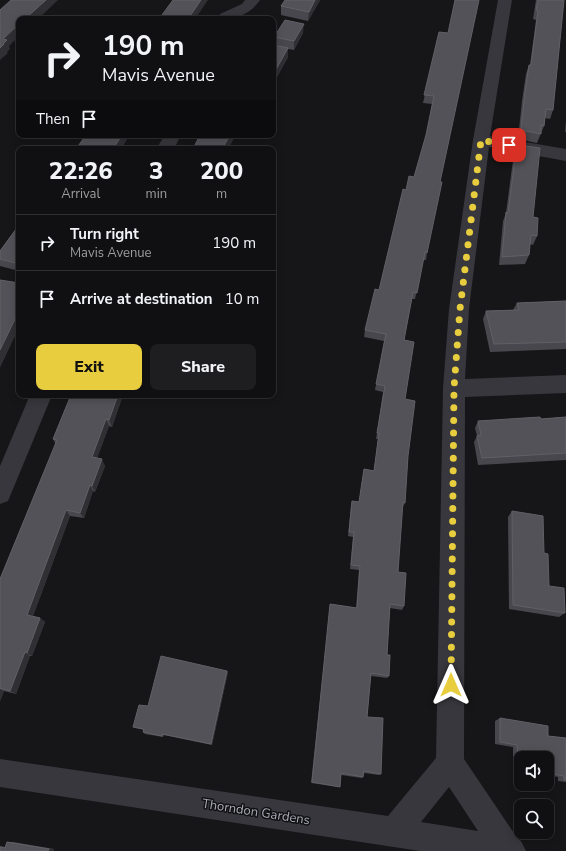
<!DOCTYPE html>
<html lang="en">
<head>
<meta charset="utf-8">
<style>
  :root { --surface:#101012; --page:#1e1e20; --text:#f1f3f6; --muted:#9c9d9f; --line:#303032; --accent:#e8cd3e }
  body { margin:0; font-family:"Nunito Sans",sans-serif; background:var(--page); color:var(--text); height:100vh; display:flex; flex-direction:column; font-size:15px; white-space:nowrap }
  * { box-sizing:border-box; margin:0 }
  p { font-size:13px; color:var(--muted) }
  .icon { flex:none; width:22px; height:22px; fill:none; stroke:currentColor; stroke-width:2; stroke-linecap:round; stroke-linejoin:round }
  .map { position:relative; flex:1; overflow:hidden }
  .side { position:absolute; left:16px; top:146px; width:260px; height:252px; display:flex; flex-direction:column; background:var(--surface); border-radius:8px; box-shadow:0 2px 10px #0003,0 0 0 1px var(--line) }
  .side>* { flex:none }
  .guide { position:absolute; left:16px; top:16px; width:260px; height:122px; border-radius:8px; box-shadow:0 2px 10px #0003,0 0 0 1px var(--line); background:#101012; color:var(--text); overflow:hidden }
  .tools { position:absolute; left:514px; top:751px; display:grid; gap:8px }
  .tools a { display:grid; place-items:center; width:40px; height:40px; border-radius:8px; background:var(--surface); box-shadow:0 2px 10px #0003,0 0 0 1px var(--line); font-size:20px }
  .pin { position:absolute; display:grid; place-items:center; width:34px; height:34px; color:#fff; margin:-17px; border-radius:8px; box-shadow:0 2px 6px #0006 }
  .me { position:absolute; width:44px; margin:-22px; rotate:0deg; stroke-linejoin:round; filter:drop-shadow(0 0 3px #0008) }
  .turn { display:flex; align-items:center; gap:14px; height:84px; padding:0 20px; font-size:18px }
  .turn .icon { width:52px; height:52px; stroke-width:2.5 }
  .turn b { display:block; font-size:28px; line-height:34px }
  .then { display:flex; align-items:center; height:38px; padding:0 20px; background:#0003; gap:8px; font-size:15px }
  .eta { display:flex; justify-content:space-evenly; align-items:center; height:68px; text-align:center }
  .eta b { font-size:24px; font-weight:800; line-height:28px }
  .cta { display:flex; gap:8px; margin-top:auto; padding:8px 20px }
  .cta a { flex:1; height:46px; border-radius:8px; background:var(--accent); color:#111; font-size:16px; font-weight:800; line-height:46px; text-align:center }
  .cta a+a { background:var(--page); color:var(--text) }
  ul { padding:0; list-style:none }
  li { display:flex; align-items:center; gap:12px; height:56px; padding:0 20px; border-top:1px solid var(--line) }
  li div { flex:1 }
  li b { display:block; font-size:15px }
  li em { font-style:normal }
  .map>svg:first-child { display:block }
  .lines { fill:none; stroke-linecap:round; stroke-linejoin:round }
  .minor { fill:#37373d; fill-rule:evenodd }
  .wall { fill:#48474d }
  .shaded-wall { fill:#302f33 }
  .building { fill:#535258; stroke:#606067 }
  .route { stroke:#e8cd3e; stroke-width:7; stroke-dasharray:0 12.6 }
  .labels { text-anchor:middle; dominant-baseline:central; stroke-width:3; stroke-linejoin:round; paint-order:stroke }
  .near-street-label { font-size:13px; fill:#a9abb7; stroke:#111113 }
</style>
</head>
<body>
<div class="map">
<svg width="566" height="851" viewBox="0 0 566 851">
  <rect width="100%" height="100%" fill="#161618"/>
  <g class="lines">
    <!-- minor -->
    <g class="minor">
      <path d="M245,0H260C250,15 235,19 218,19L220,14L242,4Z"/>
      <path d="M498,0H512L490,136L566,149V161L489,147L469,309L465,379L566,375V393L465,397L464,759L518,839L521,841L526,851H420L0,787V759L388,816L436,758L443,388L449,309L473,140ZM449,787L478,831L421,822Z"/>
      <polygon points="165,135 181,135 174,149 156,149"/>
      <polygon points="30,395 52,395 8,501 0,504 0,466"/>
    </g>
  </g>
  <!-- wall -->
  <g class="wall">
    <polygon points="320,0 308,21 281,15 281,6"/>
    <polygon points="536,0 564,0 553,110 550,119 545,118 544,126 537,143 518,139 522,101 526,74 529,65 530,65 536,20 533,19"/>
    <polygon points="439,32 440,182 427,253 426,260 423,260 415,299 412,299 404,340 405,399 408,456 405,503 402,508 398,572 404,606 402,610 390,608 387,655 389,676 387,678 371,676 367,717 381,774 379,775 364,773 363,777 362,778 341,775 340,787 339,787 311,783 330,607 330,604 356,608 359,570 350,569 353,537 348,536 351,506 352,501 359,502 364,469 374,471 378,439 376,439 383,392 375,390 384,341 364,337 365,330 379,290 406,190 414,177 426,136 432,104 423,103"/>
    <polygon points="303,33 294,50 288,49 288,57 273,84 273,45 274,46 274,37"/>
    <polygon points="566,121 566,132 565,132"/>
    <polygon points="519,145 537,236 533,245 530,244 529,255 525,264 499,265 503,221 506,213 513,160 516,151 517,151"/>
    <polygon points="19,225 19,271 0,266 0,251"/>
    <polygon points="0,280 19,283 19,327 0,367"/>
    <polygon points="566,301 566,349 490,352 483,319 486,311 513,310 517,303"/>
    <polygon points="123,395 112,427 109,426 97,458 105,466 95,492 93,491 84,518 70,516 33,616 40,618 45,622 32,656 30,656 16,694 4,691 0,701 0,579 56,445 53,439"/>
    <polygon points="566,417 566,460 478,465 474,442 477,436 475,428 478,421 541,419"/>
    <polygon points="512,511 544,553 549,586 565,613 559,617 509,609 508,517"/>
    <polygon points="227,671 228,672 212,745 164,735 163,737 145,734 143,732 144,730 135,728 133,727 148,706"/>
    <polygon points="500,718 548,736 566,738 566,782 558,781 558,777 547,775 547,758 521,758 521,768 513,767 513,747 495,744 495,721"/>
    <polygon points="7,842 13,842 54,849 53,851 0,851 0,846 5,847"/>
  </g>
  <!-- shaded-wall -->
  <g class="shaded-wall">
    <polygon points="46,0 58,0 38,19 25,19"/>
    <polygon points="201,0 208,0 195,19 188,19"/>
    <polygon points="315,0 320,0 308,21 309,12"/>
    <polygon points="19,24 19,36 9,46 10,49 7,52 8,53 0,60 0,48 3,39"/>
    <polygon points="304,24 303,33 294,50 294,41"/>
    <polygon points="288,48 288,57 273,84 273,75"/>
    <polygon points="122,135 130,135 121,149 113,149"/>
    <polygon points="230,135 236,135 228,149 222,149"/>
    <polygon points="16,317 19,323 19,327 0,367 0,350"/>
    <polygon points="118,395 123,395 112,427 109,420"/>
    <polygon points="106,419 109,426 95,464 92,457"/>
    <polygon points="102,459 105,466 95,492 92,486"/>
    <polygon points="90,485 93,491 84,518 80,513"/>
    <polygon points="66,510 70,516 32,619 27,615"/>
    <polygon points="40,618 45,622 32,656 27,653"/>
    <polygon points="25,652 30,656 16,694 10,691"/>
    <polygon points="227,671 228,672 212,745 211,744"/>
    <polygon points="0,689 4,691 0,701"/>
    <polygon points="49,849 54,849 53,851 48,851"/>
  </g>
  <!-- building -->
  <g class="building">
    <polygon points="11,0 46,0 25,19 19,19 19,24 3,39 7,40 3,44 4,44 0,48 0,10"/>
    <polygon points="173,0 201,0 188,19 159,19"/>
    <polygon points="285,0 315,0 309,12 281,6"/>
    <polygon points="455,0 479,0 440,182 442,182 427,253 425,252 417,293 413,292 404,340 414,342 405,399 415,401 408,456 405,503 403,502 398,572 406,573 404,606 390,604 387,655 390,655 389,676 371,673 367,717 383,718 381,774 364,771 363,777 341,773 340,787 312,782 330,604 357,608 360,566 351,565 354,532 349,532 352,501 359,502 364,469 374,471 379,433 377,433 385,386 376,384 386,334 365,330 375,289 379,290 403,189 406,190 409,176 414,177 426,135 434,96 424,95 439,32 448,33"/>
    <polygon points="538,0 564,0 553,110 546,109 544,126 541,125 541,134 521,130 525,92 529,65 531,65 538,11 536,10"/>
    <polygon points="285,20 304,24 294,41 274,37"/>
    <polygon points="273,45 288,48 273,75"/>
    <polygon points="86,135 122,135 113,149 76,149"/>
    <polygon points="200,135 230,135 222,149 193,149"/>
    <polygon points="519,145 540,148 533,217 538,218 537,236 531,235 529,255 502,257 506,212 508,213 516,151 519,151"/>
    <polygon points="19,225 19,264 0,259 0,251"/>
    <polygon points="0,280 19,283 19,316 18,318 16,317 0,350"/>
    <polygon points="566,301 566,342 494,344 486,311 519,310 517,303"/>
    <polygon points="71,395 118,395 109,420 106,419 92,457 102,459 92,486 90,485 80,513 66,510 27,615 40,618 27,653 25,652 10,691 0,688 0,579 57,440 53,439"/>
    <polygon points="540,417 541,419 566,417 566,453 482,458 477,436 481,435 478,421"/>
    <polygon points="512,511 543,516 544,553 548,554 549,586 564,588 565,613 513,605"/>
    <polygon points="161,656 227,671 211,744 162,734 162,736 143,732 144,729 133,727 139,705 148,706"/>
    <polygon points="500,718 548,726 548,736 566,738 566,780 564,780 564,776 552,774 552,771 547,770 547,758 521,758 521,766 518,765 517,745 500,742"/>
    <polygon points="7,842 49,849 48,851 0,851 0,847 5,848"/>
  </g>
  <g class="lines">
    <!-- route -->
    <polyline class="route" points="451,685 454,388 460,309 481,140 509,145"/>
  </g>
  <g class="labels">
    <!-- near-street labels -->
    <g class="near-street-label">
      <text transform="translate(256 812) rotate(9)">Thorndon Gardens</text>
    </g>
  </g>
</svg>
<div class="tools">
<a><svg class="icon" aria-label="sound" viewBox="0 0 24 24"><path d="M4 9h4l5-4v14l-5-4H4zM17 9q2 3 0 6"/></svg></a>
<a><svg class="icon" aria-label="search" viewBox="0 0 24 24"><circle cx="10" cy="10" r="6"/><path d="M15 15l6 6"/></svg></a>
</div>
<div class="pin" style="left:509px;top:145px;background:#d93025"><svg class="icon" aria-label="arrive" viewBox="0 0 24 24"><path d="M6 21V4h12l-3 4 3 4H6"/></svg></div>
<svg class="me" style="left:451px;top:685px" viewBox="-20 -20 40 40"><path d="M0-17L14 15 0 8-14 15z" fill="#e8cd3e" stroke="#fff" stroke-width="4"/></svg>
<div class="guide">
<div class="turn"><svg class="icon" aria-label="right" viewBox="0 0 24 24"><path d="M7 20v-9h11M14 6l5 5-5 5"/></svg><div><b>190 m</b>Mavis Avenue</div></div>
<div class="then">Then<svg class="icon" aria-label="arrive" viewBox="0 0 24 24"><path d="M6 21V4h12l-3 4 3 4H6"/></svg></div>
</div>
<section class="side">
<div class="eta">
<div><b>22:26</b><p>Arrival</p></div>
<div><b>3</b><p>min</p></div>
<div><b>200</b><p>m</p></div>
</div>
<ul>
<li><svg class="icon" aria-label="right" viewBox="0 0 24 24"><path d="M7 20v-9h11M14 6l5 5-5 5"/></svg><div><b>Turn right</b><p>Mavis Avenue</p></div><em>190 m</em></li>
<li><svg class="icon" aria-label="arrive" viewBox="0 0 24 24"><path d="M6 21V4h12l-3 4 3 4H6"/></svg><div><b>Arrive at destination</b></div><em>10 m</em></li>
</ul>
<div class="cta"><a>Exit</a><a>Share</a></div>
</section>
</div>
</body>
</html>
